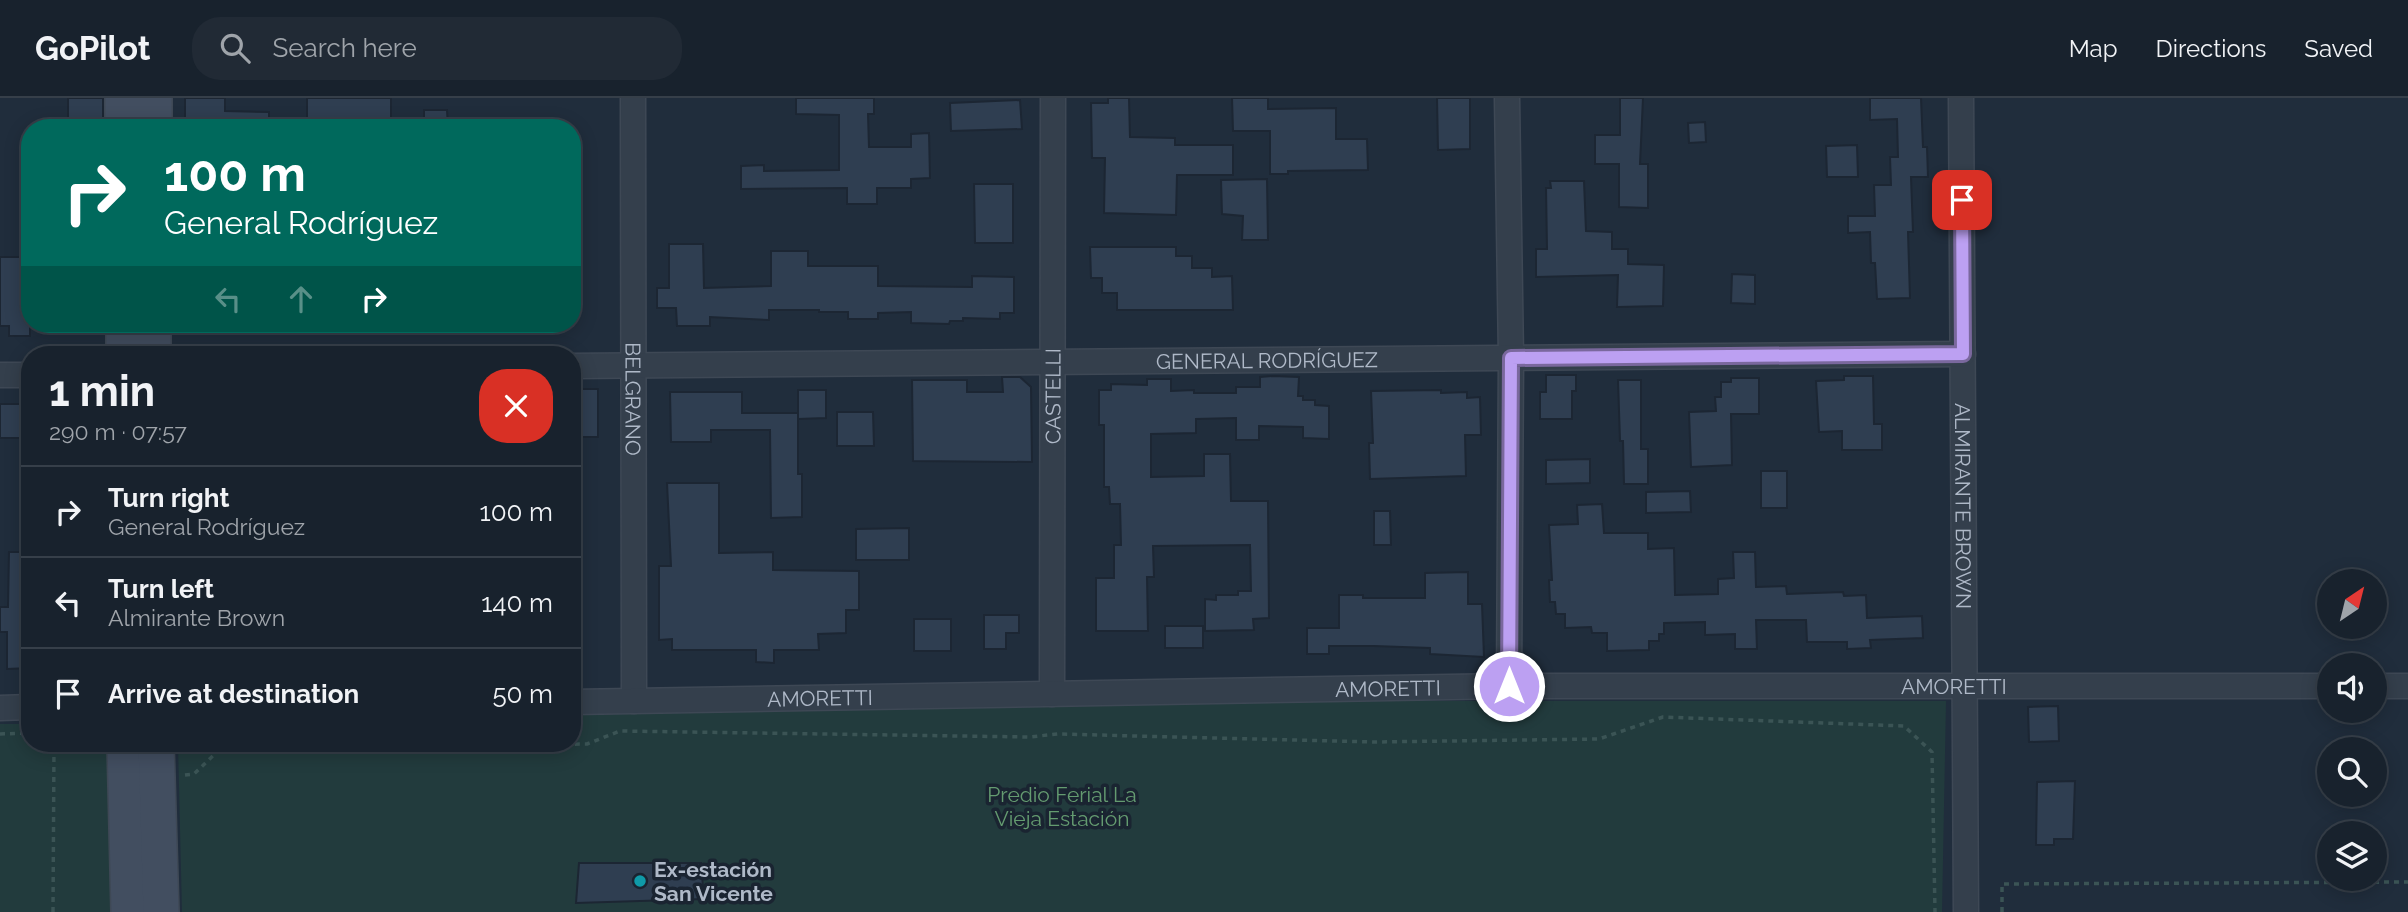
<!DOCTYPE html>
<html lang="en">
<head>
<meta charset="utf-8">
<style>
  :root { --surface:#18222d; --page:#212a35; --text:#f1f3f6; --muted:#9fa4aa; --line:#363f49 }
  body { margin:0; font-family:Raleway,sans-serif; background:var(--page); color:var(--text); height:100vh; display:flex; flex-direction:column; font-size:26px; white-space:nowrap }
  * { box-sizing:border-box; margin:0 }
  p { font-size:23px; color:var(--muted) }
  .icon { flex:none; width:38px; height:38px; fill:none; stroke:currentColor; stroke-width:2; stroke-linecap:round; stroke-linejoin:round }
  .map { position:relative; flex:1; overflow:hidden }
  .drawer { position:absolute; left:21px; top:248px; width:560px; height:406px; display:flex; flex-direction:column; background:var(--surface); border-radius:28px; box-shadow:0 4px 18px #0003,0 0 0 2px var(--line) }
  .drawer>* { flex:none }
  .top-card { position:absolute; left:21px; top:21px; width:560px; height:214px; border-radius:28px; box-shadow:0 4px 18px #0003,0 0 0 2px var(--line); background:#00695c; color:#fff; overflow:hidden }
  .needle { width:46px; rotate:35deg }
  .controls { position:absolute; left:2317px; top:471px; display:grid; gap:14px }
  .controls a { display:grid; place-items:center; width:70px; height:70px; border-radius:50%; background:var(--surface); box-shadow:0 4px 18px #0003,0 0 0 2px var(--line); font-size:35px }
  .pin { position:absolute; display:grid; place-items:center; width:60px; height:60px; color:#fff; margin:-30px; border-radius:14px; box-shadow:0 4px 10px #0006 }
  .me { position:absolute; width:77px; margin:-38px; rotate:0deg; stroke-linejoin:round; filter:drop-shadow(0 0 5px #0008) }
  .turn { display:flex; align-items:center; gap:24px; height:147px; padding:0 28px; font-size:32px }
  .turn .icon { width:91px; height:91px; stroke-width:2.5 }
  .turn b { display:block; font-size:49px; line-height:60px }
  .lanes { display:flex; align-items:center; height:66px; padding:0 28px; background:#0003; justify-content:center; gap:35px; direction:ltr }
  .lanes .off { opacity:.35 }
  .round { display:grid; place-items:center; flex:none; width:74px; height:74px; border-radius:28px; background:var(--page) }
  .head { display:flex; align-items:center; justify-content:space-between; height:119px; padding:0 28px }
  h1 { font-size:42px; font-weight:700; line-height:52px }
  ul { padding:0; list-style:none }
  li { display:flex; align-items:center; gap:21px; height:91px; padding:0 28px; border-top:2px solid var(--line) }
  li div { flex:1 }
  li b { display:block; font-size:26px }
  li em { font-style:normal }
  header { display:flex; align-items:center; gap:42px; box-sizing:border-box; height:98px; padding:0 35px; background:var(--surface); border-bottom:2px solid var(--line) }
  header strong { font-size:33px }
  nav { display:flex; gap:38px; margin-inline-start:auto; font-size:24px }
  .search { width:490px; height:63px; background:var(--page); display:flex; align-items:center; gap:18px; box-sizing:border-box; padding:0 24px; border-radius:28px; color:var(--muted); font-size:26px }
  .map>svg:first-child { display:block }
  .green { fill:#223b3d }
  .building { fill:#2f3e51; stroke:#1c2633; stroke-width:2 }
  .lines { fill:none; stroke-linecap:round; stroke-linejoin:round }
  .street-casing { stroke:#3e4855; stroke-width:27 }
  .secondary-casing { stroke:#3e4855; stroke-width:38 }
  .path { stroke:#3b5455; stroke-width:3.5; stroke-dasharray:5 5; stroke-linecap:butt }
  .street { stroke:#343f4c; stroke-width:24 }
  .secondary { stroke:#424e60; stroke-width:35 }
  .route-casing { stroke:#7a689d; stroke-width:18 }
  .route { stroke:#bca0f2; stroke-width:12 }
  .culture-dot { fill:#0f9aa8; stroke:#1a2431; stroke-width:2.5 }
  .labels { text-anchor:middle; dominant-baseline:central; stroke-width:7; stroke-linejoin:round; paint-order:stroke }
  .street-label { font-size:21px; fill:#afb9c8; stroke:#1a2431 }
  .park-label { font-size:21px; fill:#649b70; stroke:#1a2431 }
  .poi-label { font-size:21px; font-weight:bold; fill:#afb9c8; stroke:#1a2431; text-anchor:start }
</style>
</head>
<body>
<header>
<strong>GoPilot</strong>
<div class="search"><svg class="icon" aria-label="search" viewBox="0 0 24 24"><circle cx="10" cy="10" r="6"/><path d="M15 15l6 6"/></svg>Search here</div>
<nav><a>Map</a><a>Directions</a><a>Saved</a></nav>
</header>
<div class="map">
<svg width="2408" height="814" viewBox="0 0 2408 814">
  <rect width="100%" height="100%" fill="#202d3c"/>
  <!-- green -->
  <g class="green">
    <polygon points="634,603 1946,603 1942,814 182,814 178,646 572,646 572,605"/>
    <polygon points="0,626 30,626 30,646 110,646 110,814 0,814"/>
  </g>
  <!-- building -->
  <g class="building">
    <rect x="68" y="0" width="35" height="30"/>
    <polygon points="185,0 225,0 225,13 269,14 269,30 185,30"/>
    <rect x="307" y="0" width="84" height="30"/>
    <polygon points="796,0 874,0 874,16 868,16 869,49 911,49 911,36 929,35 930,80 911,81 911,90 877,90 877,106 847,106 847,90 741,91 741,68 764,67 764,73 839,72 839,17 796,16"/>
    <polygon points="1108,0 1129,0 1130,39 1175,40 1175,47 1233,47 1233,77 1177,77 1176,117 1104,115 1105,60 1092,60 1091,5 1108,5"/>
    <polygon points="1232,0 1268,0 1268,11 1336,10 1336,41 1367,41 1368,72 1288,73 1288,76 1270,76 1270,33 1233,33"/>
    <polygon points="1437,0 1470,0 1470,51 1438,52"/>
    <polygon points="1620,0 1643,0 1640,66 1648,66 1648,110 1619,109 1619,66 1595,66 1595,37 1620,37"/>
    <polygon points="1870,0 1921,0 1923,49 1927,49 1928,79 1911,79 1913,134 1908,134 1910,200 1877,201 1875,165 1871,165 1870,134 1848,135 1848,118 1875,118 1874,87 1891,87 1890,59 1898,59 1897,21 1870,22"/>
    <polygon points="1020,2 1022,31 951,33 950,5"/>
    <polygon points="424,12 447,12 448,30 424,30"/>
    <polygon points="1705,24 1706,44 1689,45 1688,25"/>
    <polygon points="1857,47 1858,79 1827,79 1826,48"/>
    <polygon points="1267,81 1268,142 1242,142 1243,118 1222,116 1221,82"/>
    <polygon points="1550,83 1584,83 1586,133 1612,134 1612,151 1628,151 1628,166 1664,167 1663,208 1617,209 1618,177 1536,179 1536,151 1547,151 1546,90 1551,90"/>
    <polygon points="974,86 1013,86 1013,145 975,145"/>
    <polygon points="669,146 703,146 704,190 771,188 771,153 808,153 808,168 878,168 878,188 972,189 972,178 1014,179 1014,215 1000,215 1000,221 963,220 963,223 950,223 949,226 911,225 911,214 878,215 878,221 848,221 848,214 819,214 819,212 769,212 769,222 710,219 710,228 677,228 676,210 657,210 657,190 669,190"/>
    <polygon points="1090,149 1176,149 1176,158 1192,158 1192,170 1212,170 1212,179 1232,178 1233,212 1117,212 1117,195 1102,195 1102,180 1091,180"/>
    <polygon points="0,159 30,159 30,238 9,238 9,228 0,228"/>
    <polygon points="1732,176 1755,177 1755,206 1731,205"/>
    <polygon points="1546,277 1576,277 1576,293 1572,293 1572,321 1540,321 1540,294 1546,294"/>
    <polygon points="1273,278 1299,279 1298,298 1303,298 1303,302 1315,302 1315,307 1329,308 1329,341 1303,340 1303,329 1259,328 1259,342 1236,342 1236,320 1196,321 1196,335 1151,336 1151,379 1204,378 1204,356 1230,356 1231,403 1268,403 1269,520 1253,521 1254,532 1205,533 1205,501 1216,502 1216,497 1238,497 1238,493 1251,493 1250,447 1153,448 1154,479 1147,479 1148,533 1096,533 1096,480 1114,480 1114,447 1121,447 1120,406 1110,406 1109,389 1104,389 1104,327 1099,327 1099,292 1111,292 1111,286 1147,287 1147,281 1171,281 1171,293 1194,292 1194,295 1236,295 1236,289 1260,289 1260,279"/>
    <polygon points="1844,278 1873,278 1874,326 1882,326 1882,352 1842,352 1842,333 1819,334 1816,283 1844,282"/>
    <polygon points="1002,279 1020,279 1031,289 1032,364 913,363 912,282 967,282 967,294 1003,294"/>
    <polygon points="1731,280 1759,280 1759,316 1731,316 1732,367 1691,369 1689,314 1716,313 1715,299 1721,299 1721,284 1731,284"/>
    <polygon points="1618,282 1641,282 1641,351 1648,351 1648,386 1624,386 1623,343 1620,343"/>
    <rect x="572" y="291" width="26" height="48"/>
    <polygon points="798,292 826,292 826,320 798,321"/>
    <polygon points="1441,292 1441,295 1467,294 1467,300 1480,299 1481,337 1465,337 1466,378 1370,381 1369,345 1373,345 1371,293"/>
    <polygon points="670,294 742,294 742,315 798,315 798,376 802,376 802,419 771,420 770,332 711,332 711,344 671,344"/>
    <rect x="0" y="306" width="28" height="34"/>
    <polygon points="837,314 873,314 874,348 837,348"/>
    <polygon points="1590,361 1590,385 1546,386 1546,362"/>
    <rect x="1761" y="373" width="26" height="37"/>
    <polygon points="667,385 719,385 719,455 773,454 773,472 859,473 859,512 846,512 846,535 818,536 819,552 774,552 774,565 756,564 756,552 672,552 672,541 659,542 659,468 671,468"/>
    <polygon points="1690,393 1691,414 1646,415 1646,394"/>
    <polygon points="1602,406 1604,435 1648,435 1648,451 1674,450 1675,497 1718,496 1718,481 1734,480 1733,454 1755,454 1756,489 1786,488 1787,496 1843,494 1844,498 1866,497 1867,520 1922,518 1923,540 1870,542 1871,550 1847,551 1847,544 1807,544 1806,522 1756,522 1757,551 1735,551 1735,536 1705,537 1705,524 1664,525 1664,536 1659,536 1659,543 1649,543 1649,552 1607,553 1607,535 1592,535 1591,529 1565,530 1565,516 1556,516 1555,504 1550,504 1549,482 1552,482 1549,427 1578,426 1577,407"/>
    <polygon points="1374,413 1390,413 1391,447 1374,447"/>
    <polygon points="909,430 909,462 856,462 856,431"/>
    <polygon points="9,454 26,454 26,500 30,500 30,570 7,571 7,534 0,534 0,509 8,509"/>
    <polygon points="1468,474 1468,506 1482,506 1484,559 1430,556 1430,550 1374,548 1329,548 1329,556 1307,556 1307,530 1339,530 1339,497 1363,497 1363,500 1425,500 1425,475"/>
    <polygon points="984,517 1019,517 1019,535 1006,535 1006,551 984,551"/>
    <rect x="914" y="521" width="37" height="32"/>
    <rect x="1165" y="528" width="38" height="22"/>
    <polygon points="2058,608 2059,643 2029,644 2028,609"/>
    <polygon points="2075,683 2073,741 2054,741 2054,747 2036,747 2037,684"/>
    <polygon points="579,765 701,765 704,801 576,805"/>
  </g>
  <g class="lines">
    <defs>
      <g id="street">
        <path id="s1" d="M633,0L634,603"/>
        <polyline points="1507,0 1511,260 1509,588"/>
        <path id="s2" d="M1961,0L1966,814"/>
        <path id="s3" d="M572,268L1963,256"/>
        <polyline points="0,277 30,277"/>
        <polyline points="2375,588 2408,588"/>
        <path id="s4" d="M1052,596L1053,0"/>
        <path id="s5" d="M572,604L1509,588H2329"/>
        <polyline points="0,610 30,609"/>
      </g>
      <g id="secondary">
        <polyline points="123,0 123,30"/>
        <polyline points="154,30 154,0"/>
        <polyline points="124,226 124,257"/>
        <polyline points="153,257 153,226"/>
        <polyline points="125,646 129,814"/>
        <polyline points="156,646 161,814"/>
      </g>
    </defs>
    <!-- street casing -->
    <use href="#street" class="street-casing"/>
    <!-- secondary casing -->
    <use href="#secondary" class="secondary-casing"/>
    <!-- path -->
    <g class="path">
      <polyline points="0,636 30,635"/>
      <polyline points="185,677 194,676 220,651 587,646 620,633 1029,639 1058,636 1373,644 1599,641 1663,619 1904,628 1932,654 1935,814"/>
      <polyline points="53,814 54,646"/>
      <polyline points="2002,814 2002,786 2408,784"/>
    </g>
    <!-- street -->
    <use href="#street" class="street"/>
    <!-- secondary -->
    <use href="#secondary" class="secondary"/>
  </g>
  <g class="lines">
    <defs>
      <polyline id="route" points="1509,588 1511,260 1963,256 1962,102"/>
    </defs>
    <!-- route casing -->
    <use href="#route" class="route-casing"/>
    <!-- route -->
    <use href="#route" class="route"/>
  </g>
  <!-- markers -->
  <circle class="culture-dot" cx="640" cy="783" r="7"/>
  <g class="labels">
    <!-- street labels -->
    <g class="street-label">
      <text stroke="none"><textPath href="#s3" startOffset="695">GENERAL RODRÍGUEZ</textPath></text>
      <text stroke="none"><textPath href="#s4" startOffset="298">CASTELLI</textPath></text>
      <text stroke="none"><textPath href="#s1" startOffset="301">BELGRANO</textPath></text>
      <text stroke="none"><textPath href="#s2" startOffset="408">ALMIRANTE BROWN</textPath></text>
      <text stroke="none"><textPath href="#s5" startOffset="1382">AMORETTI</textPath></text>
      <text stroke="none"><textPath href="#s5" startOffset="816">AMORETTI</textPath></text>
      <text stroke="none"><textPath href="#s5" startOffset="248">AMORETTI</textPath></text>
    </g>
    <!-- park labels -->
    <g class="park-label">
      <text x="1062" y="696">Predio Ferial La<tspan x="1062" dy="24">Vieja Estación</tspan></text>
    </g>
    <!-- poi labels -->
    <g class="poi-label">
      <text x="654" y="771">Ex-estación<tspan x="654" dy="24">San Vicente</tspan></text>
    </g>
  </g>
</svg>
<div class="controls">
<a><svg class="needle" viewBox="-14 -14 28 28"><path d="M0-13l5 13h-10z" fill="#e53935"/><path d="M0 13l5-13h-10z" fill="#9fa4aa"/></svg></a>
<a><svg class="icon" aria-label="sound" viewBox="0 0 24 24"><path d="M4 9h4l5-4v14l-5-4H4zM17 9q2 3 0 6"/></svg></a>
<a><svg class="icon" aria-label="search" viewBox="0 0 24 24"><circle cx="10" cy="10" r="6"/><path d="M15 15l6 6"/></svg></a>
<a><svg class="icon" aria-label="layers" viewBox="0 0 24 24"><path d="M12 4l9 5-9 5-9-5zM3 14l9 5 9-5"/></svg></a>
</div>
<div class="pin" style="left:1962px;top:102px;background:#d93025"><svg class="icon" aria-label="arrive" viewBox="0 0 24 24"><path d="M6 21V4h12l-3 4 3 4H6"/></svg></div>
<svg class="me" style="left:1509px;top:588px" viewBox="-20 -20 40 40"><circle r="17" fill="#bca0f2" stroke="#fff" stroke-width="3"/><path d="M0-11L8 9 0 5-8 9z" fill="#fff"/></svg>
<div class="top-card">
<div class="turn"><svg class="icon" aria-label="right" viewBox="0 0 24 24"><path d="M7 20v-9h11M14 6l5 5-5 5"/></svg><div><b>100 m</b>General Rodríguez</div></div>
<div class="lanes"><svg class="icon off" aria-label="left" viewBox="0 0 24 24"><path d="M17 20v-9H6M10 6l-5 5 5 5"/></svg><svg class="icon off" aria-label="ahead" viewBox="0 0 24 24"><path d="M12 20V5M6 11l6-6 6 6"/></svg><svg class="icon" aria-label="right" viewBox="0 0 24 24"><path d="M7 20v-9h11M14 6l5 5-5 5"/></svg></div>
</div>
<section class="drawer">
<div class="head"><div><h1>1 min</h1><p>290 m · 07:57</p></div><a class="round" style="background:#d93025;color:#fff"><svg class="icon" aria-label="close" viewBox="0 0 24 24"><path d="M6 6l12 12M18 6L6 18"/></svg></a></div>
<ul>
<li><svg class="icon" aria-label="right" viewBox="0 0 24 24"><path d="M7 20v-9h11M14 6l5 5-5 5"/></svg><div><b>Turn right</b><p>General Rodríguez</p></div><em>100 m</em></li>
<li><svg class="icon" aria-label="left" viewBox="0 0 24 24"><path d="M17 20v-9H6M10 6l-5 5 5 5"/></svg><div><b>Turn left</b><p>Almirante Brown</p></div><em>140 m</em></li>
<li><svg class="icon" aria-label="arrive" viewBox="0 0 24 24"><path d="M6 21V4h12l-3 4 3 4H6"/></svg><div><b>Arrive at destination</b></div><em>50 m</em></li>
</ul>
</section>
</div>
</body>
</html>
